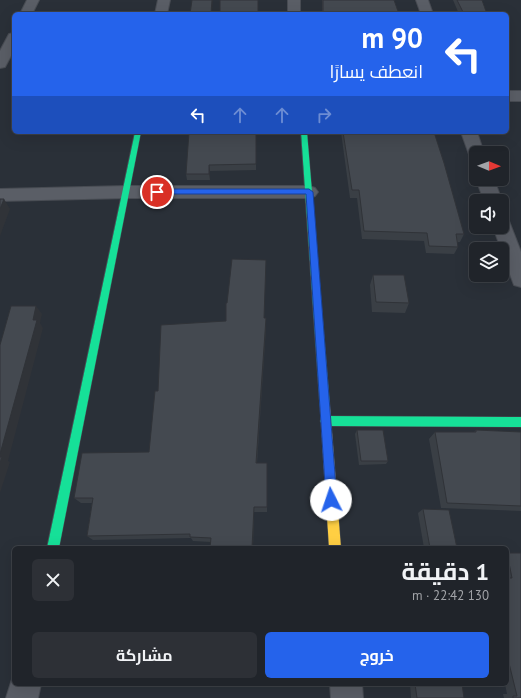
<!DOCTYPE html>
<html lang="ar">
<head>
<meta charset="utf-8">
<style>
  :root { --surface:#20242a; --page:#2d3036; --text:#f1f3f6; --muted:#a2a4a8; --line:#3d4147; --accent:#2563eb }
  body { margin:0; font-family:"PT Sans",Cairo,sans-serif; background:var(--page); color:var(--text); direction:rtl; height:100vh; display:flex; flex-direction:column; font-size:15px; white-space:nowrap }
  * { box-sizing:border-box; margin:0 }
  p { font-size:13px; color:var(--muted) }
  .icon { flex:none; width:22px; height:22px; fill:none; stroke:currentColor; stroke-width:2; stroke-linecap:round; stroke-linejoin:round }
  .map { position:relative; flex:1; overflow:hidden; direction:ltr }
  .side { position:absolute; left:12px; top:546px; width:497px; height:140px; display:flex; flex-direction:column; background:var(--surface); border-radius:6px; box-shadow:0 4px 16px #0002,0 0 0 1px var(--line); direction:rtl }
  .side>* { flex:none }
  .guide { position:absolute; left:12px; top:12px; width:497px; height:122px; border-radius:6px; box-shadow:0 4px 16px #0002,0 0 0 1px var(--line); direction:rtl; background:#2563eb; color:#fff; overflow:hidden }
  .needle { width:26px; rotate:91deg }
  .tools { position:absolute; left:469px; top:146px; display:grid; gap:8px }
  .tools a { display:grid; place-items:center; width:40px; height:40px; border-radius:6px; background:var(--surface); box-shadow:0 4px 16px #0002,0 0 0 1px var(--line); font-size:20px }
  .pin { position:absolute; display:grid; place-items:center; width:34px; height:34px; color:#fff; margin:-17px; border:2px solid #fff; border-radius:50%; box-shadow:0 1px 4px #0007 }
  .me { position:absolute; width:44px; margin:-22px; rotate:356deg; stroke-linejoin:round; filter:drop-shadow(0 0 3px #0008) }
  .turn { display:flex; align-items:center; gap:14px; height:84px; padding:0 20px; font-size:18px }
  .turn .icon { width:52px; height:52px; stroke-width:2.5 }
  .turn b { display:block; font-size:28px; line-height:34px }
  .lanes { display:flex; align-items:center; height:38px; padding:0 20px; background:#0003; justify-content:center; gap:20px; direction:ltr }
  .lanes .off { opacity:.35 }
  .round { display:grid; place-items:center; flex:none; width:42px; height:42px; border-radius:6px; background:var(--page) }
  .summary { display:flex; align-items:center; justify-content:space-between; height:68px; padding:0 20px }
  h1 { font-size:24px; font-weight:700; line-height:30px }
  .button { display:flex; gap:8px; margin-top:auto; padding:8px 20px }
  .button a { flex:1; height:46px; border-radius:6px; background:var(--accent); color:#fff; font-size:16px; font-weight:700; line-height:46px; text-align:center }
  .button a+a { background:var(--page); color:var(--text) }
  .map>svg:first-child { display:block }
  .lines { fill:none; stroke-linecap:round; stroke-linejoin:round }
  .street-casing { stroke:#484c53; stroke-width:2 }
  .fast-casing { stroke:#484c53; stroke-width:1 }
  .slow-casing { stroke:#484c53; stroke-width:1 }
  .street { fill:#5a5e66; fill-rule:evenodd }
  .fast { fill:#16e098; fill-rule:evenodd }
  .slow { fill:#ffcf43; fill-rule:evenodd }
  .wall { fill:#3a3f45 }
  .shaded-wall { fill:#303338 }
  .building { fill:#444950; stroke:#303338 }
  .route { fill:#2563eb; stroke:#184099 }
</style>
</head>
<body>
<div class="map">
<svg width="521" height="698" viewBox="0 0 521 698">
  <rect width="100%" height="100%" fill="#2a3038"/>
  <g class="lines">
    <defs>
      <g id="street">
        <polygon points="27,0 39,0 32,14 20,14"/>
        <polygon points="158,0 170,0 167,14 155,14"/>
        <rect x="288" y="0" width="12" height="14"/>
        <polygon points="416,0 428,0 433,14 421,14"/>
        <polygon points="14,33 14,50 5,67 0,68 0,51 9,34"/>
        <rect x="507" y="91" width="14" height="10"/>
        <polygon points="461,132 477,132 484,153 476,153 476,158 470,157"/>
        <polygon points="476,179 494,179 502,201 484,201"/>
        <polygon points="127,186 309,186 315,188 318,192 315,196 309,198 127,198 0,201 0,189"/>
        <polygon points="502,219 509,221 521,252 521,287 514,285 502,253 502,249 501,249 493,227 502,227"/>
        <polygon points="14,673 14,684 41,684 38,698 6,698"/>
        <polygon points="330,684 362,684 363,698 331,698"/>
      </g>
      <g id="fast">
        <polygon points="135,132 141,132 59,548 47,548"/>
        <polygon points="301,132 307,132 330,407 328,410 325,411 322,410 320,407"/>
        <polygon points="325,416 521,417 521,427 325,426 322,424 320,421 322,418"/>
      </g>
      <polygon id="slow" points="325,403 328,404 330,407 341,548 329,548 320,407 322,404"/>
    </defs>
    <!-- street casing -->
    <use href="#street" class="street-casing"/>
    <!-- fast casing -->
    <use href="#fast" class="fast-casing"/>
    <!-- slow casing -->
    <use href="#slow" class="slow-casing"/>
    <!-- street -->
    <use href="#street" class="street"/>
    <!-- fast -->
    <use href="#fast" class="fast"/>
    <!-- slow -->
    <use href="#slow" class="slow"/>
  </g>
  <!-- wall -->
  <g class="wall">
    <polygon points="322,0 394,0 399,14 322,14"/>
    <polygon points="453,0 482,0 487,14 459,14"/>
    <polygon points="256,132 256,170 210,171 210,180 187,180 186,174"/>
    <polygon points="341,132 434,132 464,234 460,242 457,242 458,247 454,254 426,253 424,241 362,239 357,198 350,198"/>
    <polygon points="373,275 409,303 405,313 372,312 370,285"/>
    <polygon points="264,318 266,318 266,328 257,463 267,507 267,512 254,512 253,548 210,548 211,542 193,541 191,538 93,540 87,536 92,503 81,503 74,498 149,452 158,391"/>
    <polygon points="357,430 388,461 386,464 359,465 355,434"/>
    <polygon points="476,430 521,432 521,511 441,508 429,439 435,432 474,432"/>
    <polygon points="423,509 457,548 424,548 418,513"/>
    <polygon points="507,553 521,553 521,698 504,698 503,694 507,694 505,684 507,684"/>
    <polygon points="410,684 462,684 464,698 411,698"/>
  </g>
  <!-- shaded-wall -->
  <g class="shaded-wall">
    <polygon points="212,0 213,0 212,14 211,14"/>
    <polygon points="209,165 210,171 210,180 209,174"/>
    <polygon points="4,199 10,209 0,236 0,209"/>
    <polygon points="36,306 42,314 40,323 43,328 8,461 10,462 0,493 0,454"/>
    <polygon points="266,318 266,328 256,470 256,463"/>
    <polygon points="254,507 253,548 252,548"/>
  </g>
  <!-- building -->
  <g class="building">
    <polygon points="192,0 212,0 211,14 190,14"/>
    <polygon points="220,0 258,0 258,13 254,13 254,14 220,14"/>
    <polygon points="323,0 394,0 399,14 323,14"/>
    <polygon points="457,0 482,0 487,14 464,14"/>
    <polygon points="189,132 256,132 256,164 209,165 209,174 186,174"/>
    <polygon points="343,132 434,132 444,163 464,234 456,234 458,247 429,246 427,233 364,231 359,190 352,190"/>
    <polygon points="0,199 4,199 0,209"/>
    <polygon points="232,259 266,260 264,318 266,318 256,463 267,463 267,507 254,507 252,548 210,548 211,538 190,537 190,534 87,536 93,498 74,498 82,453 149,452 155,391 158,391 161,325 226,321 226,303 227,303"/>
    <polygon points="373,275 404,275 409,303 376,302"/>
    <polygon points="11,306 36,306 33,320 37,320 0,454 0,345"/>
    <polygon points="357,430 383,430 388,461 361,461"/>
    <polygon points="476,430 521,432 521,506 447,503 435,432 476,432"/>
    <polygon points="0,457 2,457 0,463"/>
    <polygon points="423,509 449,510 457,548 430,548"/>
    <polygon points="507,553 521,553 521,698 513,698 513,696 517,696 507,655 507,578 512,578"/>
    <polygon points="415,684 462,684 464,698 417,698"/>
  </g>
  <!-- route -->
  <polygon class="route" points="157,189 309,189 313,192 337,500 335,504 331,506 327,504 326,500 306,194 157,194 153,192"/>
</svg>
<div class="tools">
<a><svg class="needle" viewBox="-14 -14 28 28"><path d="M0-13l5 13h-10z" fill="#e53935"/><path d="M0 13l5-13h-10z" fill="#a2a4a8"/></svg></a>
<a><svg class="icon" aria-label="sound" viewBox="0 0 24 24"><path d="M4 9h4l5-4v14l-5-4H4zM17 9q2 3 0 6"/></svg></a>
<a><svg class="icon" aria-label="layers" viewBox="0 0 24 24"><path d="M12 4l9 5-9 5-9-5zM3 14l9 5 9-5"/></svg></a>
</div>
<div class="pin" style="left:157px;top:192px;background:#d93025"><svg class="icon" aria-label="arrive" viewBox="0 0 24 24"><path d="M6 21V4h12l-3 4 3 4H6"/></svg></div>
<svg class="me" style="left:331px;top:500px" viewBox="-20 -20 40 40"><circle r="19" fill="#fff"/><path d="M0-13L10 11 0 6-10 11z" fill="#2563eb"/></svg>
<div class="guide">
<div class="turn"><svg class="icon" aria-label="left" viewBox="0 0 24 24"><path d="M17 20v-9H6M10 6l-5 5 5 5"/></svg><div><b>90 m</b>انعطف يسارًا</div></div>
<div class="lanes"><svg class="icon" aria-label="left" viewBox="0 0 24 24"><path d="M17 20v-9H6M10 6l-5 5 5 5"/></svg><svg class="icon off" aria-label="ahead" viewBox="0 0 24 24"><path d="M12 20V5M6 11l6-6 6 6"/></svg><svg class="icon off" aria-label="ahead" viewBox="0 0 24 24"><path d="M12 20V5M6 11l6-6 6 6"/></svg><svg class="icon off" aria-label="right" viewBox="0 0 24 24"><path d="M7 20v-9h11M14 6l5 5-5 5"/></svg></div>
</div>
<section class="side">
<div class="summary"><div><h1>1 دقيقة</h1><p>130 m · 22:42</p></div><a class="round"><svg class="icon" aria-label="close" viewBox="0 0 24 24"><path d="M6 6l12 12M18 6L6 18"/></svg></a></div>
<div class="button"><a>خروج</a><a>مشاركة</a></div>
</section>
</div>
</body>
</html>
